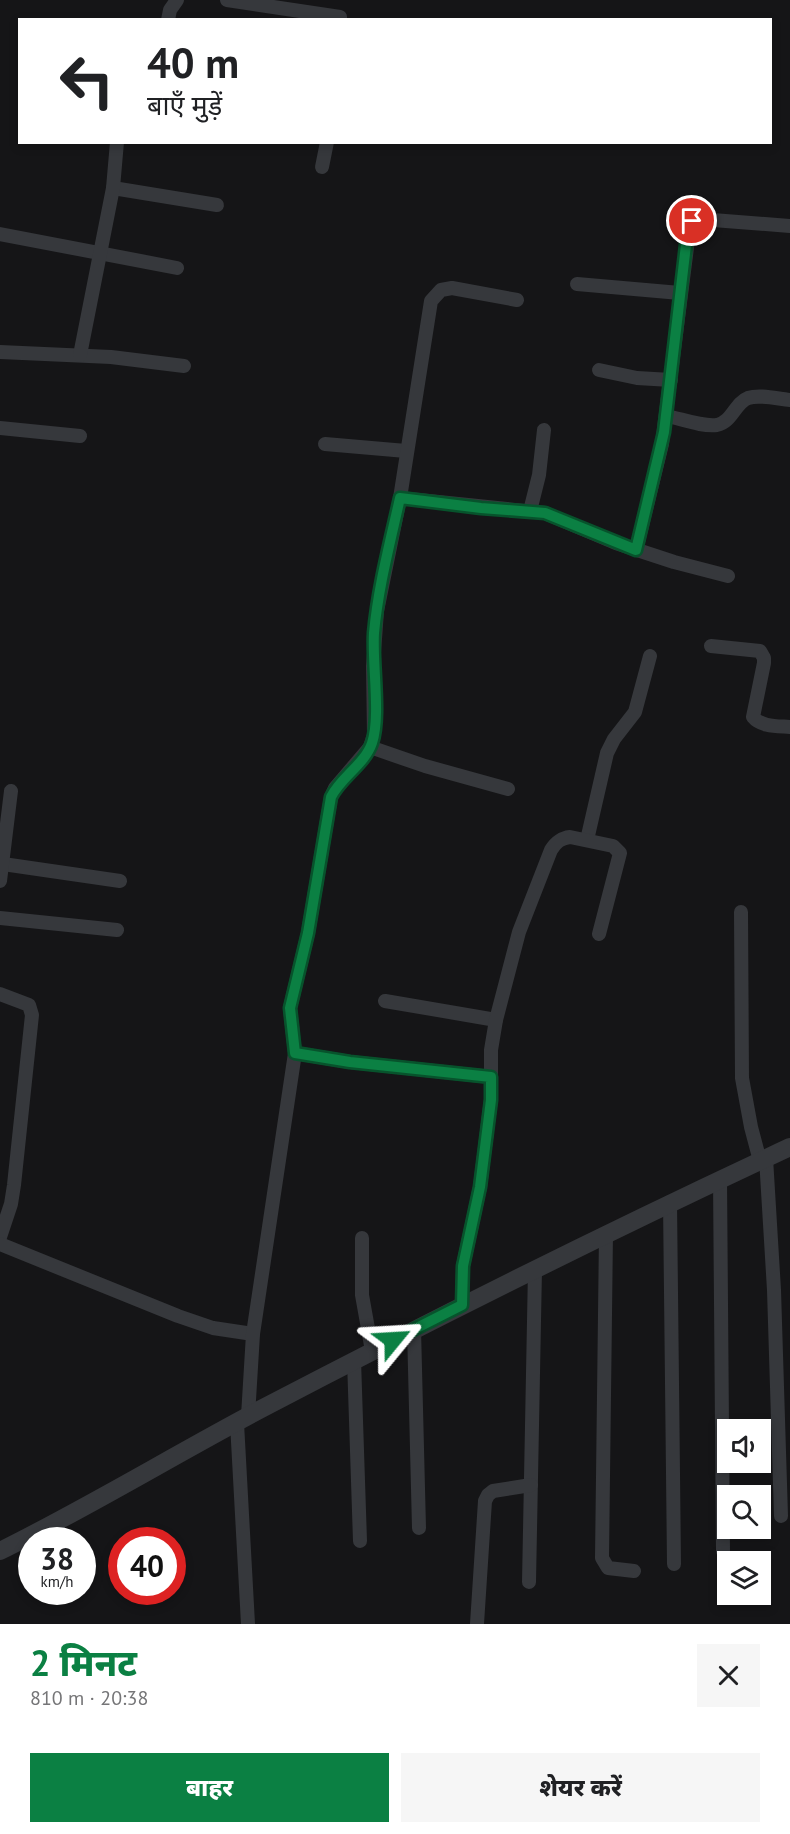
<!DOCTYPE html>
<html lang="hi">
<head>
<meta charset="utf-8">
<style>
  :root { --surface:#fff; --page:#f6f6f6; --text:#202124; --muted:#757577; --accent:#0b8043 }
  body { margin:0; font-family:"PT Sans","Noto Sans Devanagari",sans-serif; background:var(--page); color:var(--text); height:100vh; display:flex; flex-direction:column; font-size:22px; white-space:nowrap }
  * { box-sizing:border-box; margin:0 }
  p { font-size:20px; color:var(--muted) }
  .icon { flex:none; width:33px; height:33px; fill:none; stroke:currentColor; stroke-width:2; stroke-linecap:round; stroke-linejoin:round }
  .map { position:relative; height:1624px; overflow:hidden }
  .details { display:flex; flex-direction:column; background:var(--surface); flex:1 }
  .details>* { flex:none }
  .banner { position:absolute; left:18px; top:18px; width:754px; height:126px; border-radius:0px; box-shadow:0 3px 9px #0003; background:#fff; color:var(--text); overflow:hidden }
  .fabs { position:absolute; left:717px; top:1419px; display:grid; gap:12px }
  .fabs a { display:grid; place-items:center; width:54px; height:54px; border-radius:0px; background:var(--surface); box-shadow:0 3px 9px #0003; font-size:30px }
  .speed { position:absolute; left:18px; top:1527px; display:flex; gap:12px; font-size:30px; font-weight:700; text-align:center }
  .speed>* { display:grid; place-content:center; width:78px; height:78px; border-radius:50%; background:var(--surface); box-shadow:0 3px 9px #0003; line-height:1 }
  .speed small { font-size:15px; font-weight:400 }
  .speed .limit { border:9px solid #d22; background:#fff; color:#111 }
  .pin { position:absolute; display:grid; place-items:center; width:51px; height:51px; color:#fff; margin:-26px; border:3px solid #fff; border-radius:50%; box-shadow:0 2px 6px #0007 }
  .me { position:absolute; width:66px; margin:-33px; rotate:63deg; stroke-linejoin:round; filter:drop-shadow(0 0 4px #0008) }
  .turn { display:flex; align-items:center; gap:21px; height:126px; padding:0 30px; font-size:27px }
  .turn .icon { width:78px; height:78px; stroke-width:2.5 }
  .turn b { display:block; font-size:42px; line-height:51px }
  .round { display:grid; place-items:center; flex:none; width:63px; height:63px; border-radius:0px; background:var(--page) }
  .summary { display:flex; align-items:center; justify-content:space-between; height:102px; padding:0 30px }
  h1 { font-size:36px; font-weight:800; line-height:45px; color:var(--accent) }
  .action { display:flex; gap:12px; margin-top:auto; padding:12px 30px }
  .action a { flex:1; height:69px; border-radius:0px; background:var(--accent); color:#fff; font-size:24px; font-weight:800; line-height:69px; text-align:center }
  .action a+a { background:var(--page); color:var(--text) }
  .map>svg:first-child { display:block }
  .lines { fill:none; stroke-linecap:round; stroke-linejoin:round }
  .minor { stroke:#36383c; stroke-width:14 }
  .tertiary { stroke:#36383c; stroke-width:18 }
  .route-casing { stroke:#07532c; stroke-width:15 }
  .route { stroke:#0b8043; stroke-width:10 }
</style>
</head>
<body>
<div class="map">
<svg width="790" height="1624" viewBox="0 0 790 1624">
  <rect width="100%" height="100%" fill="#151517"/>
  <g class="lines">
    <!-- minor -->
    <g class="minor">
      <polyline points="227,0 340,17"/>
      <polyline points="168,20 170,10 177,0"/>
      <polyline points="322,167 327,142"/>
      <polyline points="113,188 217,205"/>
      <polyline points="0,234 177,268"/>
      <polyline points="577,284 680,293"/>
      <polyline points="0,352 111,357 184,366"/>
      <polyline points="80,355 113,188 117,142"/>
      <polyline points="599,370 637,378 671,380"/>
      <path d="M667,416C682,419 702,427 717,425C732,422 735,403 748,398C760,394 778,399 790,400"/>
      <polyline points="0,428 80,436"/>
      <polyline points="325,444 406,451"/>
      <polyline points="400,498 545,513 616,543 674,562 728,576"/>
      <polyline points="530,511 539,475 544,430"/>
      <polyline points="636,550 662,444 690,224 700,219 790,226"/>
      <path d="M711,646L760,651L764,658V663L753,717C761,727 778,726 790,727"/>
      <polyline points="370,747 425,766 508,789"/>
      <polyline points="587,840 607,753 614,739 635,712 650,656"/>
      <polyline points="3,864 120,881"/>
      <polyline points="0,881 11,791"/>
      <polyline points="741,912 742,1078 751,1127 760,1161"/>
      <polyline points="0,918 117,930"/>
      <polyline points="0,994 29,1005 32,1015 14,1185 11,1204 0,1237"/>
      <polyline points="385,1001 496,1020"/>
      <polyline points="295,1053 350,1062 491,1077"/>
      <polyline points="766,1158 774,1290 781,1516"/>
      <polyline points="720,1179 723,1551"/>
      <polyline points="670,1202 674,1564"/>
      <polyline points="606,1233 602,1558 608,1568 634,1571"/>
      <polyline points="362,1238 362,1295 372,1351"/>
      <polyline points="0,1244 178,1316 213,1328 253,1334"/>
      <path d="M462,1305L463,1266L480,1187L491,1099V1050L496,1020L519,932L551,850C556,842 561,838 570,837L613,846L620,853L599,934"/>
      <polyline points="414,1329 419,1528"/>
      <polyline points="354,1360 360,1541"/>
      <polyline points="248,1416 253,1334 295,1053 290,1008 308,933 331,797 335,788 370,747 374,735 373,666 377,611 400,498 431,301 441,290 452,288 517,300"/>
      <polyline points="237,1423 248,1624"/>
      <polyline points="529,1582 535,1269"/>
      <polyline points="477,1624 485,1501 488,1495 493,1491 531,1485"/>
    </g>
    <!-- tertiary -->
    <path class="tertiary" d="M0,1551C89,1507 174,1455 263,1408C437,1317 612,1230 790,1147"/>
  </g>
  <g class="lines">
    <defs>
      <path id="route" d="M393,1340L462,1305L463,1266L480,1187L491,1100V1077L350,1062L295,1053L290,1008L308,933L331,797C341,777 365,764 372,743C381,716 372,664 374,633C378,588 390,543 400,498L481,508L545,513L636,550L664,432L688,228L692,221"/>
    </defs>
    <!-- route casing -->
    <use href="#route" class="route-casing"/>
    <!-- route -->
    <use href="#route" class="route"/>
  </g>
</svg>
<div class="fabs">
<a><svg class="icon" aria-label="sound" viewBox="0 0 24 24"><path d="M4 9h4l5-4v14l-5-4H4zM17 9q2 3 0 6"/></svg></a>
<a><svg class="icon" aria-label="search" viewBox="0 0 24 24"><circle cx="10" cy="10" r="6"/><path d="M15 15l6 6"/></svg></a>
<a><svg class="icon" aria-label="layers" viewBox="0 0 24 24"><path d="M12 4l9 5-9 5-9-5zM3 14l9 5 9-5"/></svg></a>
</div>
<div class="speed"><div>38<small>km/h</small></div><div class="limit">40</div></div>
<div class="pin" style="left:692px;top:221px;background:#d93025"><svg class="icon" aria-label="arrive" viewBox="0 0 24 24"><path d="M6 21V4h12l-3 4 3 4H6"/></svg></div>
<svg class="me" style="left:393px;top:1340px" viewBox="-20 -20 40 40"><path d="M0-17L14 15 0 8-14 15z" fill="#0b8043" stroke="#fff" stroke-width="4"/></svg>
<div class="banner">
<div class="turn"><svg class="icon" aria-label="left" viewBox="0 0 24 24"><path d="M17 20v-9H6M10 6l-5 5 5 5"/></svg><div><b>40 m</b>बाएँ मुड़ें</div></div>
</div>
</div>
<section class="details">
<div class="summary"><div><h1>2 मिनट</h1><p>810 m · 20:38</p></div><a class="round"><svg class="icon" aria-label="close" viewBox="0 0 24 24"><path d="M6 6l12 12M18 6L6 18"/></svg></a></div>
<div class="action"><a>बाहर</a><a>शेयर करें</a></div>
</section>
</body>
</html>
